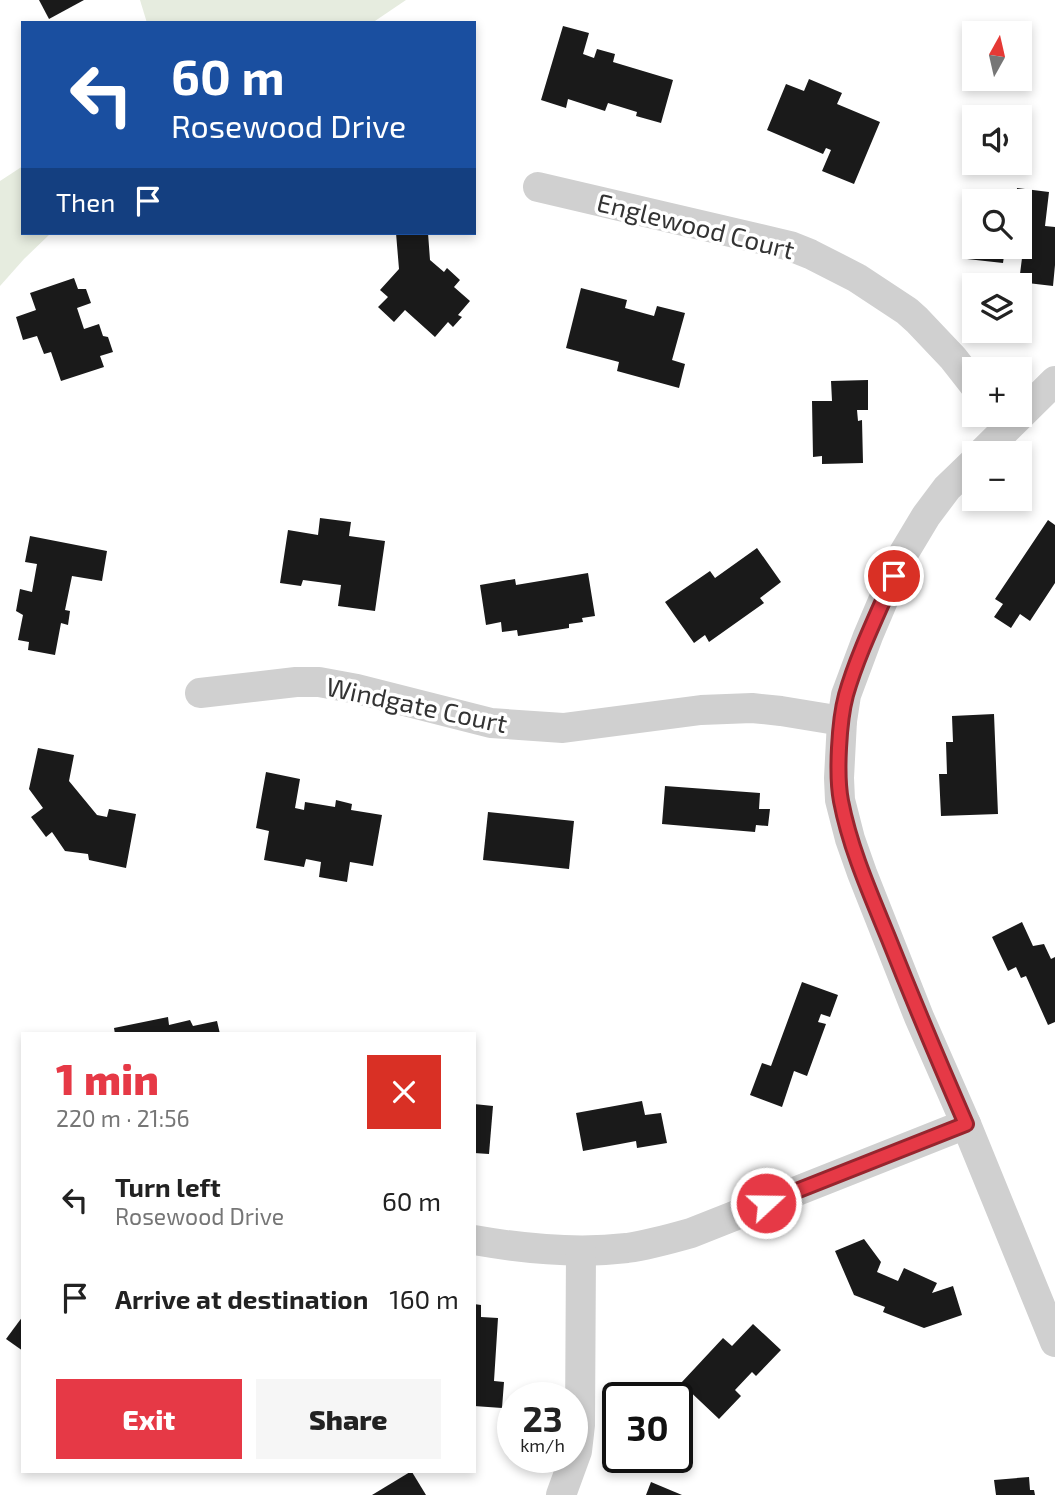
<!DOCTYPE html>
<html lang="en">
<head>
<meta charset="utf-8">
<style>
  :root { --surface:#fff; --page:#f6f6f6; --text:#222; --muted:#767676; --accent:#e63946 }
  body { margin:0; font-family:"Exo 2",sans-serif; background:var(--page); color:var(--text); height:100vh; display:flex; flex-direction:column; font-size:26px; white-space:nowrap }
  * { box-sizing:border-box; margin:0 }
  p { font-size:23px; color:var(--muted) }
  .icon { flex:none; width:38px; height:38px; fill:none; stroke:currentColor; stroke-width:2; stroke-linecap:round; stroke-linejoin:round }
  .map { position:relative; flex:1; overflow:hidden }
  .panel { position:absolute; left:21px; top:1032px; width:455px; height:441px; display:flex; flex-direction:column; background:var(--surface); border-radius:0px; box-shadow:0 4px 10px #0003 }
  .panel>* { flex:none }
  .top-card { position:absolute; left:21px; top:21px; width:455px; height:214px; border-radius:0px; box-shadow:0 4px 10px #0003; background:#1a4fa0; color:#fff; overflow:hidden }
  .needle { width:46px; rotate:8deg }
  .tools { position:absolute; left:962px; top:21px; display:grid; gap:14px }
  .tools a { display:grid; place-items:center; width:70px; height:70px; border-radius:0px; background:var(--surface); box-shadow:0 4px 10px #0003; font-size:35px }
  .speed { position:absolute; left:497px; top:1382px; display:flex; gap:14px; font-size:35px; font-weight:700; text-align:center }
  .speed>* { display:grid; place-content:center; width:91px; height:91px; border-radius:50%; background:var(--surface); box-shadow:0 4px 10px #0003; line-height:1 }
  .speed small { font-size:18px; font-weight:400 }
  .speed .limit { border:4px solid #111; border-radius:10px; background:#fff; color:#111 }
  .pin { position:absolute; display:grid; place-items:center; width:60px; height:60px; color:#fff; margin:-30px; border:4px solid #fff; border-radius:50%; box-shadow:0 2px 7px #0007 }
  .me { position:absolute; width:77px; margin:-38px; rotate:69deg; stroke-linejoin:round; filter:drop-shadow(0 0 5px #0008) }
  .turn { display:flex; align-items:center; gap:24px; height:147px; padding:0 35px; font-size:32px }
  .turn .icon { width:91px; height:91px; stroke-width:2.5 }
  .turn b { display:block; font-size:49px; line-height:60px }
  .then { display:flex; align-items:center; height:66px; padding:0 35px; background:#0003; gap:14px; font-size:26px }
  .round { display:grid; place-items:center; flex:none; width:74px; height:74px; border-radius:0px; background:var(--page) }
  .head { display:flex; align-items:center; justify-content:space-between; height:119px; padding:0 35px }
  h1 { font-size:42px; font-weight:800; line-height:52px; color:var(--accent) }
  .primary-button { display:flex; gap:14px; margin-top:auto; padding:14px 35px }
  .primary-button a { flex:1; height:80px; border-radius:0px; background:var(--accent); color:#fff; font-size:28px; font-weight:800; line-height:80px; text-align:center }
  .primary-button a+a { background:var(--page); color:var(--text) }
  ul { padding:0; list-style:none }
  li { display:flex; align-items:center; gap:21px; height:98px; padding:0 35px }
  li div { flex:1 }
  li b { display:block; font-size:26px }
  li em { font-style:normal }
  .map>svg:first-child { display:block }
  .green { fill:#e6ecdf }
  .building { fill:#1a1a1a }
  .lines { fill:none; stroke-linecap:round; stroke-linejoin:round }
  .minor { stroke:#d0d0d0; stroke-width:30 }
  .route-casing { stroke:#96252e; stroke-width:18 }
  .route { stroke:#e63946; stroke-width:12 }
  .labels { text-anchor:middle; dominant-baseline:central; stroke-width:7; stroke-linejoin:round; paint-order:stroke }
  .street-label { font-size:26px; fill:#333; stroke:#fff }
</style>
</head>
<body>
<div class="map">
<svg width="1055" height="1495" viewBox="0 0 1055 1495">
  <rect width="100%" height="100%" fill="#fff"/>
  <!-- green -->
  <g class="green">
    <polygon points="140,0 406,0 372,23 147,23"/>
    <polygon points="23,166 23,233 51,233 24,259 0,286 0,181"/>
  </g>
  <!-- building -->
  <g class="building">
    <polygon points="39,0 84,0 49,19"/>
    <polygon points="563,26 589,33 583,54 594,58 597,49 615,54 613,62 673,80 661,123 636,116 637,112 608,103 605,111 568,99 566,108 541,100"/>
    <polygon points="809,79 842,93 837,104 880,122 854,184 822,171 831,150 826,148 823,154 767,130 786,84 804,91"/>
    <polygon points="1017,188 1049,192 1045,226 1055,227 1055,265 1053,286 1019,282 1022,258 1004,256 1003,263 967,259 974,196 1005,199 1005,201 975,201 975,247 1020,247 1020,201 1016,201"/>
    <polygon points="396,233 428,233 430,260 444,272 447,268 460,280 454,287 470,301 458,315 462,317 453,327 448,322 435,337 405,310 394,322 378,307 388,297 380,290 399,269"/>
    <polygon points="74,278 78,289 86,289 91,303 77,308 84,329 99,324 103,336 108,337 113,352 100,356 104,367 61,381 51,352 44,354 37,336 23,340 16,317 36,310 30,293"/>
    <polygon points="581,288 627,300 625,308 654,316 657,306 685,313 672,360 685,364 679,388 617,371 619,362 566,348"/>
    <polygon points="868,380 868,410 857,410 858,421 862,420 863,463 822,464 822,456 813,457 812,401 832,401 831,381"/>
    <polygon points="320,518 351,522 349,536 385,541 375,611 338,606 341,585 303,580 301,586 280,583 288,530 318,535"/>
    <polygon points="1048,520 1055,525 1055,583 1030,621 1020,614 1011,628 994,617 1003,604 995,599"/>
    <polygon points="30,536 107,551 102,581 72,576 65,610 70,611 68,625 61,623 55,655 28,650 29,642 18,640 23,615 16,611 20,589 32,592 37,564 25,562"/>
    <polygon points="757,548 781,582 760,598 764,603 709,642 705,635 694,643 665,602 710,571 715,578"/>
    <polygon points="588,573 595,616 582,618 583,622 569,624 569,628 518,636 517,630 502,632 501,622 486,625 480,585 515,579 516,585"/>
    <polygon points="994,714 998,814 941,816 939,774 947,774 946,742 953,742 952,716"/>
    <polygon points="38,748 74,755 69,781 97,815 107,817 109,809 136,814 126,868 89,860 88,854 65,851 52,832 46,837 31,817 43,808 29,789"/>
    <polygon points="266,772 300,779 295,808 304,810 305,802 335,807 336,800 352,804 351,810 382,815 373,866 350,862 347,882 319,877 321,862 306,859 304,867 264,860 269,831 256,828"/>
    <polygon points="665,786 760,793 759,809 770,809 768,826 756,825 755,832 662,824"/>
    <polygon points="488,812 574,821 569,869 483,860"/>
    <polygon points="1022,922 1033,946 1044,944 1051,959 1055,957 1055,1022 1048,1025 1026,976 1021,978 1016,967 1008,971 992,937"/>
    <polygon points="802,982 838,995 830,1017 821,1014 818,1022 826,1024 807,1076 794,1071 782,1107 750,1095 762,1063 771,1066"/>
    <polygon points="168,1017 169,1025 190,1020 193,1026 217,1021 220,1034 115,1034 114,1028"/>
    <polygon points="642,1101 645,1115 661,1113 667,1143 637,1148 636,1141 583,1151 576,1113"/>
    <polygon points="474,1104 493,1106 489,1154 474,1153"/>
    <polygon points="864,1239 881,1262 877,1272 898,1281 904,1268 937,1283 932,1293 953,1286 962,1315 924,1328 883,1312 885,1307 854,1295 835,1251"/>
    <polygon points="474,1304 481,1305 481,1317 498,1318 494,1381 504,1382 502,1408 474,1406"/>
    <polygon points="23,1316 23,1351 6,1339"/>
    <polygon points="753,1324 781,1350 756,1376 752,1372 735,1390 741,1396 719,1419 681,1383 723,1338 732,1346"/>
    <polygon points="410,1472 412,1472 426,1495 372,1495"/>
    <polygon points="1029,1477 1030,1490 1034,1490 1035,1495 996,1495 994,1480"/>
    <polygon points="651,1482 682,1495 646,1495"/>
  </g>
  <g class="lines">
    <!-- minor -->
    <g class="minor">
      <polyline points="538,187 790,246 810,254 857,278 907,311 917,320 953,358 975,386"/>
      <polyline points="982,453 1055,381"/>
      <polyline points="975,461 947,488 926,516 902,556 868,636 846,695 842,721 839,778 840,800 850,839 862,873 919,1017 966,1124 1055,1342"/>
      <polyline points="200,693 296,682 319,682 357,689 491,723 563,728 701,710 752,708 781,711 842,721"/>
      <path d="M474,1240C525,1249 575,1254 627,1248C648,1245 670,1239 691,1233L966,1124"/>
      <polyline points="561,1495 577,1451 580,1425 581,1251"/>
    </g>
  </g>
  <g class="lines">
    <defs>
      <path id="route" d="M766,1203L966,1124C939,1062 913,1000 888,937C870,893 850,848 841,801C836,775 839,721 846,695C857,656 878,613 894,576"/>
    </defs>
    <!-- route casing -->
    <use href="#route" class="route-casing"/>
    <!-- route -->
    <use href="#route" class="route"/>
  </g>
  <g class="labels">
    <!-- street labels -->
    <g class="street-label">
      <text transform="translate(696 225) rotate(14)">Englewood Court</text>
      <text transform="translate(417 704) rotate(12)">Windgate Court</text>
    </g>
  </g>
</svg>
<div class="tools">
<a><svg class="needle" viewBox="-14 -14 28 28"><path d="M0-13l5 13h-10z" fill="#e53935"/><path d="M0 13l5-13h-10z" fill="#767676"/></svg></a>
<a><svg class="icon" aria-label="sound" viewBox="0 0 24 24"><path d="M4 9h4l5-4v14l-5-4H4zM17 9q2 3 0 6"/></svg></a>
<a><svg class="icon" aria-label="search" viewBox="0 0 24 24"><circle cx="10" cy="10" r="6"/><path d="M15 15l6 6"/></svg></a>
<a><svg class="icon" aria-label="layers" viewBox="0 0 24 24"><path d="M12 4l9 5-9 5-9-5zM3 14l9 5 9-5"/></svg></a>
<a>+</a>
<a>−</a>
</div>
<div class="speed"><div>23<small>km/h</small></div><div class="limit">30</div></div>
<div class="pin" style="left:894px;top:576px;background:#d93025"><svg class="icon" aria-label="arrive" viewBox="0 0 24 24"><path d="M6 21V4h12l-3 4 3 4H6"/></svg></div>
<svg class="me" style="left:766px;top:1203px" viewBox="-20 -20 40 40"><circle r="17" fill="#e63946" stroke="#fff" stroke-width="3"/><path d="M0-11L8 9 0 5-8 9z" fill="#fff"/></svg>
<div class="top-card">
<div class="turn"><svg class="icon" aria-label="left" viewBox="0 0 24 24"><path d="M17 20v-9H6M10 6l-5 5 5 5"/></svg><div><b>60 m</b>Rosewood Drive</div></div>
<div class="then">Then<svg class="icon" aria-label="arrive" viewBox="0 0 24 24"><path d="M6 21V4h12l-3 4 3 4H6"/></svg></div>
</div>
<section class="panel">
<div class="head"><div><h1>1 min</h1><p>220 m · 21:56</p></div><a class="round" style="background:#d93025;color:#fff"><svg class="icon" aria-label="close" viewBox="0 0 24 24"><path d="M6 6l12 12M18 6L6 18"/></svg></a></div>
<ul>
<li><svg class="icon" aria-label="left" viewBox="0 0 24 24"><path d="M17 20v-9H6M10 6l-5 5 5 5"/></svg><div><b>Turn left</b><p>Rosewood Drive</p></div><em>60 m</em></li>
<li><svg class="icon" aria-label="arrive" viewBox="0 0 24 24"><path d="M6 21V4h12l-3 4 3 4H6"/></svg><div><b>Arrive at destination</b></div><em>160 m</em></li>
</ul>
<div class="primary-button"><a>Exit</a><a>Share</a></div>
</section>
</div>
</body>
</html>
